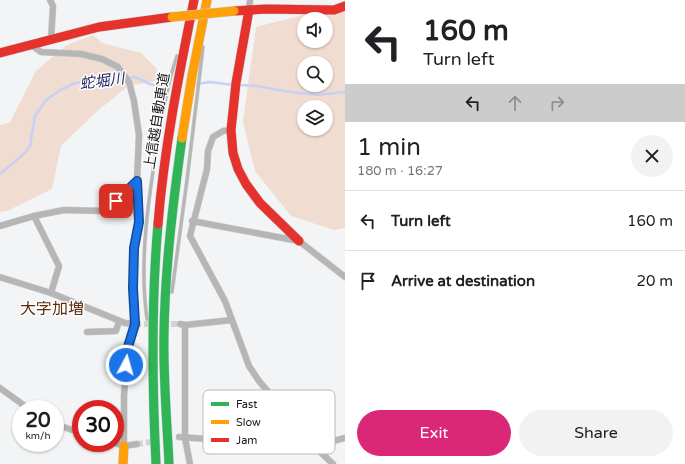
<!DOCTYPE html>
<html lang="en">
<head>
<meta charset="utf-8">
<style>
  :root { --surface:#fff; --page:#f2f2f2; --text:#202124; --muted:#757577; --line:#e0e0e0; --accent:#db2777 }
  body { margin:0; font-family:"Varela Round","Noto Sans JP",sans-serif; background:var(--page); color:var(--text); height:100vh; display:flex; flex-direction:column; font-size:15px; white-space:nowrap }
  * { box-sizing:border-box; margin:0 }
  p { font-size:13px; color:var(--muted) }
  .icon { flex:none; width:22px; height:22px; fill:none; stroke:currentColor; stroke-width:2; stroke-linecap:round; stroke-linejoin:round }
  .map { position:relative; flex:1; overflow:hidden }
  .drawer { display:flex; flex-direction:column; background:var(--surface); width:340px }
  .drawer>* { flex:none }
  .top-card { background:#fff; color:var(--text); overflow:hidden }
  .tools { position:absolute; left:297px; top:12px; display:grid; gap:8px }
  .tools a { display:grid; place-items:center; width:36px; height:36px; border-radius:50%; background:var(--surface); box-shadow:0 1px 3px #0004; font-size:20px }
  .speed { position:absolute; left:12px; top:400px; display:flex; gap:8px; font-size:20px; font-weight:700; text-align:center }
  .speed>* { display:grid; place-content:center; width:52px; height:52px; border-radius:50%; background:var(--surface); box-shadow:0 1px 3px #0004; line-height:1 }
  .speed small { font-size:10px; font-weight:400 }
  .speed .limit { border:6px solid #d22; background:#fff; color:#111 }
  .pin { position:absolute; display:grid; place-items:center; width:34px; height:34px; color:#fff; margin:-17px; border-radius:8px; box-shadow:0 2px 6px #0006 }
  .me { position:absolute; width:44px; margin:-22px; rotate:6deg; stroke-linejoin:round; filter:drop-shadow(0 0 3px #0008) }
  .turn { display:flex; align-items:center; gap:14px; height:84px; padding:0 12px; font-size:18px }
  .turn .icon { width:52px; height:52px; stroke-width:2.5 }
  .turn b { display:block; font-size:28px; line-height:34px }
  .lanes { display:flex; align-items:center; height:38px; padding:0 12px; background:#0003; justify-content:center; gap:20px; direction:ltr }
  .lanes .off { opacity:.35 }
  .round { display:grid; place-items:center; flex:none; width:42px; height:42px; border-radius:21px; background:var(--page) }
  .head { display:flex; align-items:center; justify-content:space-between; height:68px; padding:0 12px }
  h1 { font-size:24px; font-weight:600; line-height:30px }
  .cta { display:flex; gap:8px; margin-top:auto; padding:8px 12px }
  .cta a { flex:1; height:46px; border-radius:24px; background:var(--accent); color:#fff; font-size:16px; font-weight:600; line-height:46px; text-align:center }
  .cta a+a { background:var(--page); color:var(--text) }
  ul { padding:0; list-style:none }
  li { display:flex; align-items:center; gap:12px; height:60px; padding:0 12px; border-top:1px solid var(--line) }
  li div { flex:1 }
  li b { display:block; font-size:15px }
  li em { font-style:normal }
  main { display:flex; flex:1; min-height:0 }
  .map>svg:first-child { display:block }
  .green { fill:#f0dcd1; fill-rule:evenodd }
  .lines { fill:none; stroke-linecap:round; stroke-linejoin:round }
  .stream { stroke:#c8d0f6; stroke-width:2.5 }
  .street-tunnel { stroke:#d2d3d4; stroke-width:6; stroke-dasharray:6 3; stroke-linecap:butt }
  .lane-casing { stroke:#d0d1d2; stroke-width:4 }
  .street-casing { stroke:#d0d1d2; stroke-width:7 }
  .fast-casing { stroke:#d0d1d2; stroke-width:10 }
  .slow-casing { stroke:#d0d1d2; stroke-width:10 }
  .jam-casing { stroke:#d0d1d2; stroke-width:10 }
  .lane { stroke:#b6b6b6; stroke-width:3 }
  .street { stroke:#b6b6b6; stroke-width:6 }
  .fast { stroke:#30b455; stroke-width:9 }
  .slow { stroke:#ff9f0a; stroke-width:9 }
  .jam { stroke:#e5322d; stroke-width:9 }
  .slow-bridge-casing { stroke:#d0d1d2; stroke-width:10; stroke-linecap:butt }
  .slow-bridge { stroke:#ff9f0a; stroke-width:9 }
  .route-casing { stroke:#114b97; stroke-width:10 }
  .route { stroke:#1a73e8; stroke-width:7 }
  .labels { text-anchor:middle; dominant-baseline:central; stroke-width:3; stroke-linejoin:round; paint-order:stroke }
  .street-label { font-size:14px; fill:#171718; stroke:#fff }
  .water-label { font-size:15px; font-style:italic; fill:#242766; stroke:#fff }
  .quarter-label { font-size:16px; fill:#5b2d0d; stroke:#fff }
  .key { fill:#fff; stroke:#b9b9ba; stroke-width:1 }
  .key-label { font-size:11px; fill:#171718 }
</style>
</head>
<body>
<main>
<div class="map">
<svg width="345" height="464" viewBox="0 0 345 464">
  <rect width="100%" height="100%" fill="#f3f4f5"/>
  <!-- green -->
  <g class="green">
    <path d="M345,4V228L334,230L291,216L255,171L243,122L256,27ZM304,19H326V41H304ZM304,63H326V85H304ZM304,107H326V129H304Z"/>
    <polygon points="93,35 102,43 141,53 157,69 157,81 128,86 95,113 61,146 52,189 7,211 0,212 0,125 10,122 36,71 67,45"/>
  </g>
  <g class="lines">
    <!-- stream -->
    <g class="stream">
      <polyline points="197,84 210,82 233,85"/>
      <polyline points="238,85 257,86 284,91 317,95 345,92"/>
      <polyline points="0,174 25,153 30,146 35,116 46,100 60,90 75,83 135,77 150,84 168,88"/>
    </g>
    <!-- street-tunnel -->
    <g class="street-tunnel">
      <polyline points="135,324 153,324"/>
      <polyline points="162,324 180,324"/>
      <polyline points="137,444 157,441"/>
    </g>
    <defs>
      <g id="lane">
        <polyline points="172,292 187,180 203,47"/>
        <path d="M147,319C139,264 148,201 157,146C162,116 167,85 177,56"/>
      </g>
      <g id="street">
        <polyline points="50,0 53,6 51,40"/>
        <polyline points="249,10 250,0"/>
        <polyline points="31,45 41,52 81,54 102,59 118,67 129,82 134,101 139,135 137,181 139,222 134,248 133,288 135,324 127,350 124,396 124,446"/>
        <polyline points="231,130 223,131 213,137 208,151 207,169 190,236 225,301 249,366 259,381 314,446 333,464"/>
        <polyline points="192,221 299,241 345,277"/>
        <polyline points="0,226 34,216"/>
        <polyline points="0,277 51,293 125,323 135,324"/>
        <polyline points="51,293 59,266 34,216 64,210 106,211 137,181"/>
        <polyline points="180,324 185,325 232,320"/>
        <polyline points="185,325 185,438 190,464"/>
        <polyline points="87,332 116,331 119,321"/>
        <polyline points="0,388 29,409"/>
        <polyline points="55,424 81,433"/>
        <polyline points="179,437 208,439 273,449 293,449 314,446 345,438"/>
        <polyline points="115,443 124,446 137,444"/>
      </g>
      <g id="fast">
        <path d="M156,464C152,384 151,305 158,224"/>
        <path d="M169,464C167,421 163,377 164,334C165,268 173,203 182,138"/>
      </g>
      <g id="slow">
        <polyline points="182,138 192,76 207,0"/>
        <polyline points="123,464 124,446"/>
      </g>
      <g id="jam">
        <polyline points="249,10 236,83 231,130 233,153 238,169 246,184 260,203 299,241"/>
        <polyline points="234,11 266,9 334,10 345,6"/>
        <polyline points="0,53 99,27 172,17"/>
        <path d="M158,224C164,149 179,74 194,0"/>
      </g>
    </defs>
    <!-- lane casing -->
    <use href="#lane" class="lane-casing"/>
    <!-- street casing -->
    <use href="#street" class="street-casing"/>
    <!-- fast casing -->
    <use href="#fast" class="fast-casing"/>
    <!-- slow casing -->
    <use href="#slow" class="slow-casing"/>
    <!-- jam casing -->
    <use href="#jam" class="jam-casing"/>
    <!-- lane -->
    <use href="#lane" class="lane"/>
    <!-- street -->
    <use href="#street" class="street"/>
    <!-- fast -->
    <use href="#fast" class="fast"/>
    <!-- slow -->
    <use href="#slow" class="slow"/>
    <!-- jam -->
    <use href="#jam" class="jam"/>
    <defs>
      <polyline id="slow-bridge" points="172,17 234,11"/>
    </defs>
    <!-- slow-bridge casing -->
    <use href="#slow-bridge" class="slow-bridge-casing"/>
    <!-- slow-bridge -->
    <use href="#slow-bridge" class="slow-bridge"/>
  </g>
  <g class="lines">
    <defs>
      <polyline id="route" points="116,201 137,181 139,222 134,248 133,288 135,324 127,350 126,365"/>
    </defs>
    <!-- route casing -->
    <use href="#route" class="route-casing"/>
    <!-- route -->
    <use href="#route" class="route"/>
  </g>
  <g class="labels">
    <!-- street labels -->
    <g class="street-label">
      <text transform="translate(157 121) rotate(-81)">上信越自動車道</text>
    </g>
    <!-- water labels -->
    <g class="water-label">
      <text transform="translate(102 81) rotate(-7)">蛇堀川</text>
    </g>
    <!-- quarter labels -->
    <g class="quarter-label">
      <text x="52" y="309">大字加増</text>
    </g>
  </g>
  <!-- legend -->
  <rect x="203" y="390" width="132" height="64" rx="6" class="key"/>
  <rect x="211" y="402" width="18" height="4" fill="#30b455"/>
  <rect x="211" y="420" width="18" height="4" fill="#ff9f0a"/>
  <rect x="211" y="438" width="18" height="4" fill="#e5322d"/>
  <g class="key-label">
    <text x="236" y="408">Fast</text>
    <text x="236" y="426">Slow</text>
    <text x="236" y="444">Jam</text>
  </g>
</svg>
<div class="tools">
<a><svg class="icon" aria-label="sound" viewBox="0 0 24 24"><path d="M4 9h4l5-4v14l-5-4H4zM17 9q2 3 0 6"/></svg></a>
<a><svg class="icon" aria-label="search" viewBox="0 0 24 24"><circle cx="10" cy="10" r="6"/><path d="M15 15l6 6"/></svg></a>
<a><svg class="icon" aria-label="layers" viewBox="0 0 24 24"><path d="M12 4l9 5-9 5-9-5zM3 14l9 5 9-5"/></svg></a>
</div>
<div class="speed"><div>20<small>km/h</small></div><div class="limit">30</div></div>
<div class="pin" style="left:116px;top:201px;background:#d93025"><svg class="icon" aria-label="arrive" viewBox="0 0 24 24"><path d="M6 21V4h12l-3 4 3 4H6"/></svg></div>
<svg class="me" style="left:126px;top:365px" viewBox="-20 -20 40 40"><circle r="17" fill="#1a73e8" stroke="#fff" stroke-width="3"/><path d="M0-11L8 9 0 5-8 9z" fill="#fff"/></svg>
</div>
<section class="drawer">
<div class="top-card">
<div class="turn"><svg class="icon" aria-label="left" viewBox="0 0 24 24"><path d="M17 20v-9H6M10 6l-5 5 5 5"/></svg><div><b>160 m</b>Turn left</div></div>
<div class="lanes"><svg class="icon" aria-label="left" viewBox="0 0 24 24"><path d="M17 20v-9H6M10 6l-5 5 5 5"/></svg><svg class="icon off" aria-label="ahead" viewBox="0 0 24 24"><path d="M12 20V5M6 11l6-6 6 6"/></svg><svg class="icon off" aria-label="right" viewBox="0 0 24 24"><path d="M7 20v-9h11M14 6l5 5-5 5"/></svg></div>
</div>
<div class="head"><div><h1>1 min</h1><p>180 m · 16:27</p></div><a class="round"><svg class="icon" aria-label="close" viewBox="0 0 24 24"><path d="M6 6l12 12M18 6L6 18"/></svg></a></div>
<ul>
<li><svg class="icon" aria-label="left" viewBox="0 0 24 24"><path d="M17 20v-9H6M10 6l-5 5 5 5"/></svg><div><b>Turn left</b></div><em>160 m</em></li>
<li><svg class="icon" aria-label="arrive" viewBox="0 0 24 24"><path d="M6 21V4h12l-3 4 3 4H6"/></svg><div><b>Arrive at destination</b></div><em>20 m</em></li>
</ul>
<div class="cta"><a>Exit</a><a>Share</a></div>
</section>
</main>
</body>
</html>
